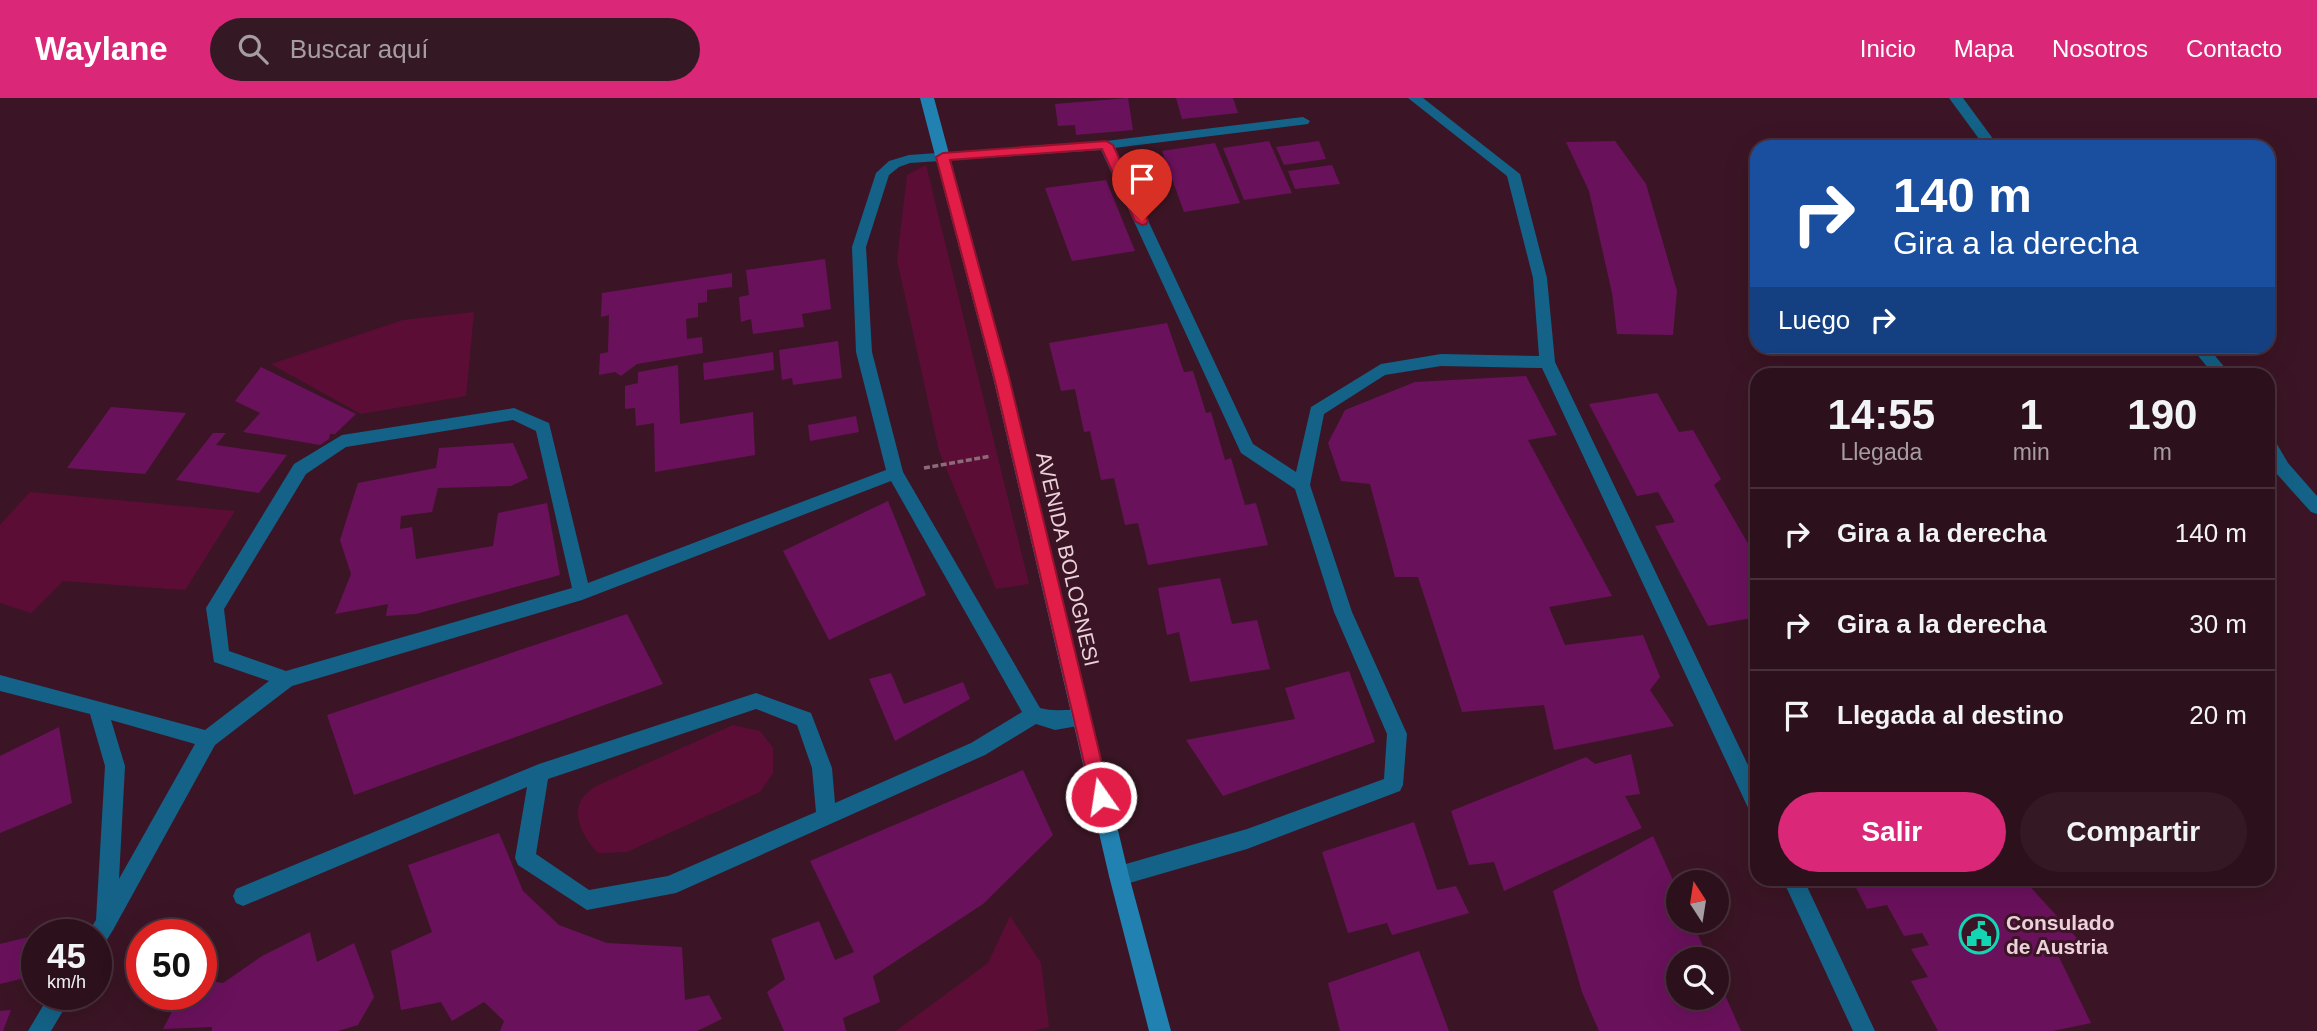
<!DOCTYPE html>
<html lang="es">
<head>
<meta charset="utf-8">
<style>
  :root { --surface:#2c101c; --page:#341925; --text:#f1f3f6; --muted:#a69da3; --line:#48303b; --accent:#db2777 }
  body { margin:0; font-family:Helvetica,sans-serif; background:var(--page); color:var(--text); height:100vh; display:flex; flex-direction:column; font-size:26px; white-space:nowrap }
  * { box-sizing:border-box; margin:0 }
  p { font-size:23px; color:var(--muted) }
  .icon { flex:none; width:38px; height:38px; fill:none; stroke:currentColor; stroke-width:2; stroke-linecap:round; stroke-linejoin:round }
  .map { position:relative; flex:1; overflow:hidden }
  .side { position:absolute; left:1750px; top:270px; width:525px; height:518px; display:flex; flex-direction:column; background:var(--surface); border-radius:21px; box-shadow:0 7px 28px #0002,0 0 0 2px var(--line) }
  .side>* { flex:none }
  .hud { position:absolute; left:1750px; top:42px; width:525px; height:214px; border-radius:21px; box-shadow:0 7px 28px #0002,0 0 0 2px var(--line); background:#1a4fa0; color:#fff; overflow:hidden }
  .needle { width:46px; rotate:348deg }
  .controls { position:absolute; left:1666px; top:772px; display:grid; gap:14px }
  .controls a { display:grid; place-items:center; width:63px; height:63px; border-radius:50%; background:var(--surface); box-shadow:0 7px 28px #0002,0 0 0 2px var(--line); font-size:35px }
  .speed { position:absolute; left:21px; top:821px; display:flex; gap:14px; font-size:35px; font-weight:700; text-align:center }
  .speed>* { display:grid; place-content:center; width:91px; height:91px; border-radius:50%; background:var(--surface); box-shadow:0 7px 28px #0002,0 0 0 2px var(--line); line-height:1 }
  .speed small { font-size:18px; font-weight:400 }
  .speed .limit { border:10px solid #d22; background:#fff; color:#111 }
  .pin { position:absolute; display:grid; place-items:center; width:60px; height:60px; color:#fff; margin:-72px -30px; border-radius:50% 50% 50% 0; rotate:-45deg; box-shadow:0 0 7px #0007 }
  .pin .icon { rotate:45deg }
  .me { position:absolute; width:77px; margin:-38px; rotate:347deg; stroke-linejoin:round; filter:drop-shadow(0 0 5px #0008) }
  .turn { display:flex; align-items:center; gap:24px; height:147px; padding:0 28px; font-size:32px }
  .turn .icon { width:91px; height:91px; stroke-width:2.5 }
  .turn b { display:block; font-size:49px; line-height:60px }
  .then { display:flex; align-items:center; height:66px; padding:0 28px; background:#0003; gap:14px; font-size:26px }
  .eta { display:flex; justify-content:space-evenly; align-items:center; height:119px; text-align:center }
  .eta b { font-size:42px; font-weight:700; line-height:49px }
  .primary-button { display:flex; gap:14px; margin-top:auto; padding:14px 28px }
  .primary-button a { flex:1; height:80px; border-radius:42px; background:var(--accent); color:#fff; font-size:28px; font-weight:700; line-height:80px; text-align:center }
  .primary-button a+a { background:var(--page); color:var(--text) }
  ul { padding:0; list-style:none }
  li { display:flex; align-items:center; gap:21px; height:91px; padding:0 28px; border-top:2px solid var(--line) }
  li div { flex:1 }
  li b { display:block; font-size:26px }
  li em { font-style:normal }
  header { display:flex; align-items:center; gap:42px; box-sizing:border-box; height:98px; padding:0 35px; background:var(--accent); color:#fff }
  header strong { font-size:33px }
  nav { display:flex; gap:38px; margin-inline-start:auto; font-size:24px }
  .search { width:490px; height:63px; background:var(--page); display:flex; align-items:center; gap:18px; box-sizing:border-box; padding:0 24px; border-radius:38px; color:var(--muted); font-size:26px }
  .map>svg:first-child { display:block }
  .green { fill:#5c0d35 }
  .building { fill:#6a115c }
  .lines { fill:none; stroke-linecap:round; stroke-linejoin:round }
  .path { stroke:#8c6b78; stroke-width:3.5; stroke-dasharray:6 2.5; stroke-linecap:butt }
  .lane { fill:#146287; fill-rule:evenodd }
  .street { fill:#146287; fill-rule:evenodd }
  .secondary { fill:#2182b2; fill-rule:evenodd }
  .route { fill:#e11d48; stroke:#92132f; stroke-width:2 }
  .labels { text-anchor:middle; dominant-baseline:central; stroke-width:6; stroke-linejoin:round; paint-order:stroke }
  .street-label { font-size:21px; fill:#ebd1d9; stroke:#3b1525 }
  .poi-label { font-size:21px; font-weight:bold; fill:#ebd1d9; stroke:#3b1525; text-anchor:start }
</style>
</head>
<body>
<header>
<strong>Waylane</strong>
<div class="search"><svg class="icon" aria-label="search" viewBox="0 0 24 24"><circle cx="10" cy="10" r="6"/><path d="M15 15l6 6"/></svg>Buscar aquí</div>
<nav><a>Inicio</a><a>Mapa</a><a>Nosotros</a><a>Contacto</a></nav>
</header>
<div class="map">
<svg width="2317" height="933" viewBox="0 0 2317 933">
  <rect width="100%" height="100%" fill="#3b1525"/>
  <!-- green -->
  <g class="green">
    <polygon points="926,67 1029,486 996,491 939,353 897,162 907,77"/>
    <polygon points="474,214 466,298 361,316 271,266 403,222"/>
    <polygon points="30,394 235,413 185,492 63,483 31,515 0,505 0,427"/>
    <path d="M733,627L760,633L773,650V675L760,694L627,754L598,755C585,742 572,720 581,702C584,697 590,693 594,689Z"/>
    <polygon points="1010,818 1041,865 1049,929 1033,933 896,933 988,865"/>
  </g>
  <!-- building -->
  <g class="building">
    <polygon points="1128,0 1133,32 1076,37 1075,27 1058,28 1055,6"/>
    <polygon points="1176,0 1233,0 1238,15 1182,21"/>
    <polygon points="1269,43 1292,95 1244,102 1223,50"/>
    <polygon points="1319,43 1326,61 1284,67 1276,49"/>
    <polygon points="1615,43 1646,86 1677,193 1673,237 1617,236 1612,195 1589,93 1566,44"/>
    <polygon points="1215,45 1240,105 1184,114 1162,53"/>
    <polygon points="1332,67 1340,86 1295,91 1288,73"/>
    <polygon points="1106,82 1135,153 1072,163 1045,90"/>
    <polygon points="825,161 831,211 802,216 804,229 753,236 751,221 741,224 739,199 749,197 746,172"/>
    <polygon points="732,175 732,189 707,192 707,204 698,205 698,219 686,221 687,241 702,239 703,255 637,266 621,278 615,274 599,277 600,256 608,254 609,217 601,219 602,195"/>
    <polygon points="1167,225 1184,274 1193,273 1206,315 1211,314 1225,362 1231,360 1245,407 1256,405 1268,447 1148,467 1138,425 1125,427 1114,380 1101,382 1090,333 1084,334 1075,291 1061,293 1049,245"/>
    <polygon points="838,243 842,280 793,287 792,280 782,282 779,252"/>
    <polygon points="773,254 774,272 704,282 703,265"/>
    <polygon points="678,267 680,326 753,314 755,357 655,374 654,325 636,328 635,310 625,311 625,288 638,285 638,274"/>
    <polygon points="261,269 356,316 335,336 330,336 329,341 320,347 243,334 260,315 235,303"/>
    <polygon points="1526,278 1557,337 1528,342 1612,498 1549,509 1565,547 1643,537 1660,579 1650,592 1674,628 1554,652 1544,607 1462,614 1418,479 1395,479 1370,386 1341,383 1328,345 1345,312 1415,284"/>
    <polygon points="1657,295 1679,334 1693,332 1721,381 1714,387 1757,461 1757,519 1708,528 1655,428 1675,424 1658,394 1637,398 1589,306"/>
    <polygon points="111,309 186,315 145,376 67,370"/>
    <polygon points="856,318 859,334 810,343 808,327"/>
    <polygon points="213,335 226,335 216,347 287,357 259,395 176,382"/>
    <polygon points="513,345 528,380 511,388 438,390 432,414 401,418 400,431 412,429 416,461 493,448 498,415 547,405 560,477 416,516 386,518 388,506 335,516 351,476 340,442 358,385 436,370 439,350"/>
    <polygon points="888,403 926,497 829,542 783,453"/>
    <polygon points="1220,480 1232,526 1257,522 1270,571 1190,584 1179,534 1167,537 1158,490"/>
    <polygon points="627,516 663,586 354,697 327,617"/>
    <polygon points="1349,573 1375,644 1223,698 1186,642 1295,621 1285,590"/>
    <polygon points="891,575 904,606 963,584 970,601 895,643 869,581"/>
    <polygon points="59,629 72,705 0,735 0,658"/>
    <polygon points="1631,656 1640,696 1625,698 1642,730 1504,793 1494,764 1469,767 1451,713 1586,659 1595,666"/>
    <polygon points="1023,672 1053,737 983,806 873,878 880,904 843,920 846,933 784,933 767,894 785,881 771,841 819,823 835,862 854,854 810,763"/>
    <polygon points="1414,724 1437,792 1456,788 1469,815 1392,837 1387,825 1348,835 1322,754"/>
    <polygon points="499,735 523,793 559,827 607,845 682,849 685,902 709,897 722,921 697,933 500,933 504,923 484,904 452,923 441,904 401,912 391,853 432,834 408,767"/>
    <polygon points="1653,738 1678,793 1678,822 1691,822 1709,861 1678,861 1678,900 1717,900 1717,879 1741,933 1599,933 1582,894 1553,793"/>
    <polygon points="1866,780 2010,780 2013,787 2025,783 2084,848 2056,853 2091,925 2053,933 1938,933 1911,883 1928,879 1911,851 1929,847 1922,835 1904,838 1887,807 1867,811 1854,786 1868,783"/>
    <polygon points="310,834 317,864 354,845 374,899 358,927 338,933 212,933 212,929 163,931 181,896 201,896 201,882 223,885 262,858"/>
    <polygon points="37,837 37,877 0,886 0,846"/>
    <polygon points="1419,853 1449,933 1340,933 1328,885"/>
    <polygon points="11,912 3,933 0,933 0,913"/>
  </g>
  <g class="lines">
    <!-- path -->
    <polyline class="path" points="924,370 991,358"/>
    <!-- lane -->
    <g class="lane">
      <polygon points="1949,0 1963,0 1999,49 1985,49"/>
      <polygon points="2190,248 2207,248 2230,276 2213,276"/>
      <polygon points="2268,339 2274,341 2288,365 2317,398 2317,416 2311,414 2276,375 2268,360"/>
    </g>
    <!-- street -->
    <g class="street">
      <path d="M1408,0H1423L1520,76L1547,180L1555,264L1757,686V716L1750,714L1542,270L1441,268L1385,277L1324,316L1310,387L1352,514L1407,636L1403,687L1400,693L1247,751L1119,788L1112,785L1109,778L1112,771L1119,768L1247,731L1384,681L1387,636L1334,514L1295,391L1241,355L1101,52L910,65L899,69L889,77L866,149L872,254L903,374L1040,610C1057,615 1074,609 1089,614L1091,620L1089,626L1055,632L1036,626L985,657L676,795L587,812L518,767L515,760L527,689L243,808L236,805L233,798L236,791L539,666L756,595L811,615L832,670L835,705L971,645L1022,614L891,383L582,502L292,588L215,647L113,832L103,848L96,851V836H87L96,822L105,668L90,616L0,593V577L205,632L269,583L214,564L206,510L294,366L342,337L514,310L549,325L588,485L886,372L856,254L852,149L876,75L889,63L909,57L1106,43L1303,19L1310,23L1308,26L1114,50L1253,346L1296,374L1311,309L1381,266L1441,256L1539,258L1533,180L1507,78ZM513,322L536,333L572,490L286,573L229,553L224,511L306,376L346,349ZM756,611L797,627L812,670L816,714L668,778L589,792L536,756L548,681ZM111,622L195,646L119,781L125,668Z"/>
      <polygon points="1782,780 1803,780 1875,933 1853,933"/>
      <polygon points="50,896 73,896 51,933 28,933"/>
    </g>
    <!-- secondary -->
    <polygon class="secondary" points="920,0 934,0 1009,279 1129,778 1171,933 1149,933 1109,778 993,279"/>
  </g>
  <!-- route -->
  <polygon class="route" points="1106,43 1113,47 1148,123 1146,126 1142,127 1135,123 1102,51 950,62 1009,279 1110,699 1107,705 1101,707 1094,705 1092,699 994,279 936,59 943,55"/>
  <!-- icons -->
  <defs>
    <symbol id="civic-ring" viewBox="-11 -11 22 22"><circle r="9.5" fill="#3b1525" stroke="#13d5b3" stroke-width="1.5"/><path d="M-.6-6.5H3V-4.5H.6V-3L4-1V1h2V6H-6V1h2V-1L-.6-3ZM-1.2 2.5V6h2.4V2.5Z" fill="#13d5b3"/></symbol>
  </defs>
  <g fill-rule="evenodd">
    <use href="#civic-ring" x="1957" y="814" width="44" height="44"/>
  </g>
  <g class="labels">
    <!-- street labels -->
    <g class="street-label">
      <text transform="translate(1068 461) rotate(77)">AVENIDA BOLOGNESI</text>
    </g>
    <!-- poi labels -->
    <g class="poi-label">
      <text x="2006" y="824">Consulado<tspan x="2006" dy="24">de Austria</tspan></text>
    </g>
  </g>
</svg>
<div class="controls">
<a><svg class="needle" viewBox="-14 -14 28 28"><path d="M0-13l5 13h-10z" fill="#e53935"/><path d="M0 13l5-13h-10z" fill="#a69da3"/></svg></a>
<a><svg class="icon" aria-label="search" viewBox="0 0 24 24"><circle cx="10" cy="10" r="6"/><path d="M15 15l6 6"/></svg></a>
</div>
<div class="speed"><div>45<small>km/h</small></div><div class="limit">50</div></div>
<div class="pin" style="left:1142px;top:123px;background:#d93025"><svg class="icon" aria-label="arrive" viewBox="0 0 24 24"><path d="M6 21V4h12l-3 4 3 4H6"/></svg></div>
<svg class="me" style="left:1101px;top:699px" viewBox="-20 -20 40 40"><circle r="17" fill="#e11d48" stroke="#fff" stroke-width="3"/><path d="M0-11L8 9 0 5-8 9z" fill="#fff"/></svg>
<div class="hud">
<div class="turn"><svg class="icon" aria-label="right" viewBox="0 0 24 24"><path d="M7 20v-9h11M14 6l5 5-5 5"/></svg><div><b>140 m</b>Gira a la derecha</div></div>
<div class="then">Luego<svg class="icon" aria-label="right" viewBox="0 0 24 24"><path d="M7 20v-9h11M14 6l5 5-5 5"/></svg></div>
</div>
<section class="side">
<div class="eta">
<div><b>14:55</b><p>Llegada</p></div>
<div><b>1</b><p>min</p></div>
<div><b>190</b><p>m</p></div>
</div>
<ul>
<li><svg class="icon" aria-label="right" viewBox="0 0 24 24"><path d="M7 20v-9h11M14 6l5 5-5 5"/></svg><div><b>Gira a la derecha</b></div><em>140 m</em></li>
<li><svg class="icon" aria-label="right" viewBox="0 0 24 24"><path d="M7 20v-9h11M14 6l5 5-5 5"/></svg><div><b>Gira a la derecha</b></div><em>30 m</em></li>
<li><svg class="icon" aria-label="arrive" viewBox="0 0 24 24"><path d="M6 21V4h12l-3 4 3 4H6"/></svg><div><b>Llegada al destino</b></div><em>20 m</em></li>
</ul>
<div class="primary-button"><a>Salir</a><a>Compartir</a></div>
</section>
</div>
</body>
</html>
